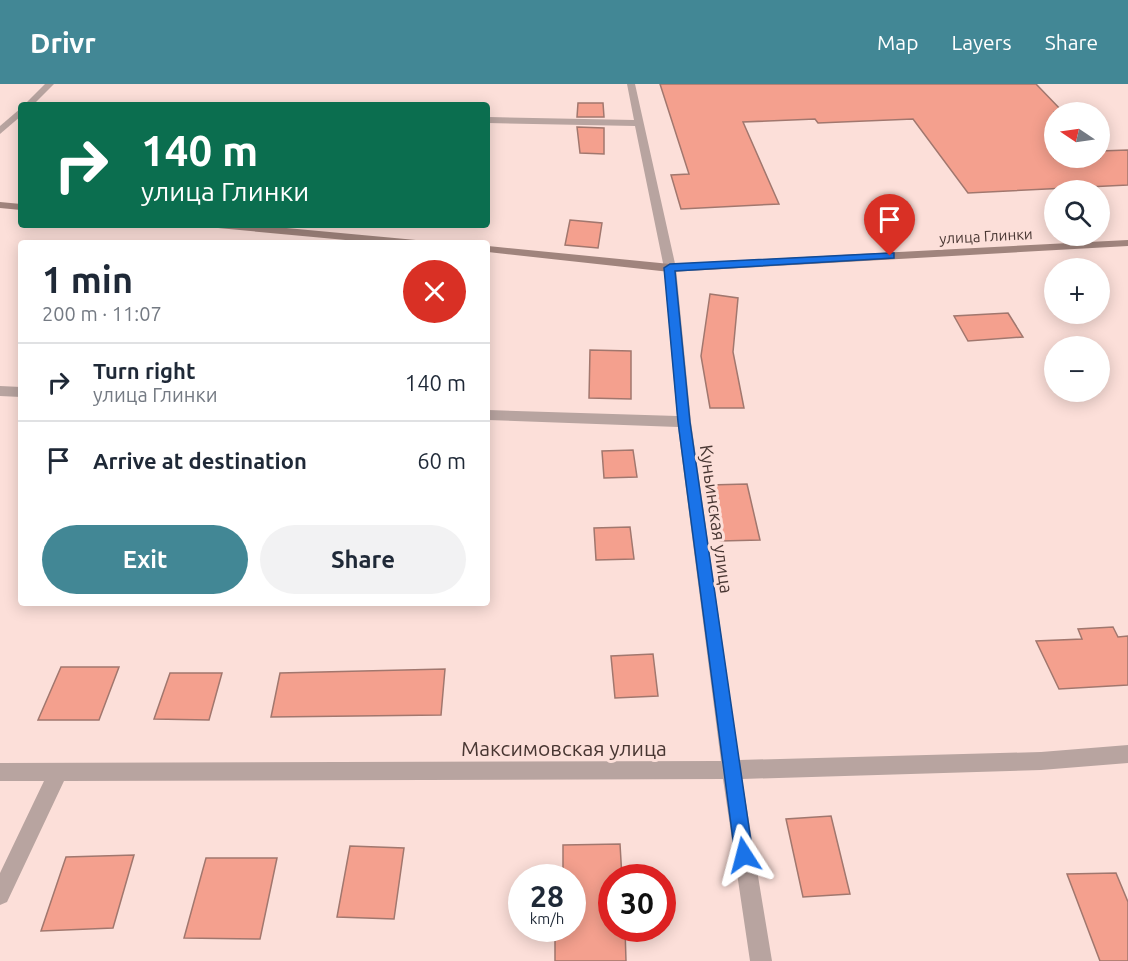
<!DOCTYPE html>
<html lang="en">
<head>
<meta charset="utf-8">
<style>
  :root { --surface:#fff; --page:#f2f2f3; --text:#1f2937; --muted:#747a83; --line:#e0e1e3; --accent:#428795 }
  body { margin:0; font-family:Ubuntu,sans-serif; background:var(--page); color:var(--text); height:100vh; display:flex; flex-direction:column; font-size:22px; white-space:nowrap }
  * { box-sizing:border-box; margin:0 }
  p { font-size:20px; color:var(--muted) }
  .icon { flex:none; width:33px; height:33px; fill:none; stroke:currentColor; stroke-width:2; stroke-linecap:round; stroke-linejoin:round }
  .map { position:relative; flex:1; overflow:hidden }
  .side { position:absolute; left:18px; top:156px; width:472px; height:366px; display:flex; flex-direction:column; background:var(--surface); border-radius:6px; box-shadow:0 3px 15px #0003 }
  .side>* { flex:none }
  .banner { position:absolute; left:18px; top:18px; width:472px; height:126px; border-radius:6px; box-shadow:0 3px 15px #0003; background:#0b6e4f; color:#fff; overflow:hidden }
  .needle { width:39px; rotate:283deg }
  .controls { position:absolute; left:1044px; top:18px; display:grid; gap:12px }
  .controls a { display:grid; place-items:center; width:66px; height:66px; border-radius:50%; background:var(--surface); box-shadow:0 3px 15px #0003; font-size:30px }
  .speed { position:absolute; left:508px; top:780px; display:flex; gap:12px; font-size:30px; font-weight:700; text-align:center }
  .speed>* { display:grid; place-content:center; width:78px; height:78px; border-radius:50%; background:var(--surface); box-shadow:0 3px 15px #0003; line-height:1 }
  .speed small { font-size:15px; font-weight:400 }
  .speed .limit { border:9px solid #d22; background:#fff; color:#111 }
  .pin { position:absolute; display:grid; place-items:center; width:51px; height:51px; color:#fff; margin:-62px -26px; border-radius:50% 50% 50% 0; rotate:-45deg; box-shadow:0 0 6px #0007 }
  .pin .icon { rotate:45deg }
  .me { position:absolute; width:66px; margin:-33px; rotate:351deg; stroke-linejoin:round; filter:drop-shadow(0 0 4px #0008) }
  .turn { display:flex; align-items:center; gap:21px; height:126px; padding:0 24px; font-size:27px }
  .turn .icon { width:78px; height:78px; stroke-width:2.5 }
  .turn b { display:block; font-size:42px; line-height:51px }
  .round { display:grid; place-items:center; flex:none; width:63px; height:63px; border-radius:32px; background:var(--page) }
  .summary { display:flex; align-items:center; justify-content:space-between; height:102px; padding:0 24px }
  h1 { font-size:36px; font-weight:700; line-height:45px }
  .button { display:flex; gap:12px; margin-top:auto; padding:12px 24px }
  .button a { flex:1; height:69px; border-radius:36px; background:var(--accent); color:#fff; font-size:24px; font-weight:700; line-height:69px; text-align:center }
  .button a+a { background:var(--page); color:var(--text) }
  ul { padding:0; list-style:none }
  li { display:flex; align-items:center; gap:18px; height:78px; padding:0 24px; border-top:2px solid var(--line) }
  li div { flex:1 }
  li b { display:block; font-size:22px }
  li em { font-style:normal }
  header { display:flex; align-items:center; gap:36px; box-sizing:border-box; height:84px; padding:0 30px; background:var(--accent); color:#fff }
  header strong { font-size:28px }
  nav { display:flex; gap:33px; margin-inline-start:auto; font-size:21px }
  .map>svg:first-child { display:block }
  .building { fill:#f4a08e; stroke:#a1776e; stroke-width:1.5 }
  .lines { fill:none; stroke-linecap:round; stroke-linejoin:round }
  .street { fill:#b8a4a0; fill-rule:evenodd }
  .secondary { fill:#a0847d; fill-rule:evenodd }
  .route { fill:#1a73e8; stroke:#114b97; stroke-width:1.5 }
  .labels { text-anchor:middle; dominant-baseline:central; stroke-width:6; stroke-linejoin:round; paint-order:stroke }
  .far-street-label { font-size:15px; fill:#483632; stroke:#fcdfd9 }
  .street-label { font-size:18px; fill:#483632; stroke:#fcdfd9 }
  .near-street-label { font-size:21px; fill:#483632; stroke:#fcdfd9 }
</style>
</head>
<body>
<header>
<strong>Drivr</strong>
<nav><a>Map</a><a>Layers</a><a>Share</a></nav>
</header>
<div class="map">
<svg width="1128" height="877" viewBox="0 0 1128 877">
  <rect width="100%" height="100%" fill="#fcdfd9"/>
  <!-- building -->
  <g class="building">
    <polygon points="660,0 1036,0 1063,28 1054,28 1054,74 1100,74 1100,67 1128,66 1128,101 968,109 913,35 818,39 815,35 743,38 779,120 681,125 671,91 689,90"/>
    <polygon points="578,19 603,19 604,33 577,33"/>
    <polygon points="577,43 604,44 604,70 580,69"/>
    <polygon points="570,136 602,139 598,164 565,161"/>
    <polygon points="710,210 738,214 733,268 744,324 710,324 701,272"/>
    <polygon points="1008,229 1023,253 968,257 954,232"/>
    <polygon points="590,266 631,267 631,315 589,314"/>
    <polygon points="633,366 637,393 604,394 602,367"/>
    <polygon points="747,400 760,456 720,457 709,401"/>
    <polygon points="630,443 634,475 596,476 594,444"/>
    <polygon points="1113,543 1118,553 1128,552 1128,601 1059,605 1036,557 1082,555 1078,545"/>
    <polygon points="653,570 658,612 615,614 611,572"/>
    <polygon points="61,583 119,583 99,636 38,636"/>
    <polygon points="445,585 441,631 271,633 280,589"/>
    <polygon points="170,589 222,589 209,636 154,635"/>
    <polygon points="831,732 850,810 803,813 786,735"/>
    <polygon points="620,760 622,794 612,794 612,844 625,844 626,877 555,877 555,844 573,844 573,794 563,794 563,761"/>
    <polygon points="350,762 404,764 394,835 337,833"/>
    <polygon points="134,771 113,844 41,847 66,773"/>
    <polygon points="206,774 277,774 260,855 184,854"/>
    <polygon points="1116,789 1128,818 1128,877 1100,877 1067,790"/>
  </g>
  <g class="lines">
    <!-- street -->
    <g class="street">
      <polygon points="45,0 54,0 33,21 24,21"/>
      <polygon points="627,0 635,0 676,184 691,338 739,676 1041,668 1128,661 1128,679 1041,686 742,695 772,877 750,877 723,695 64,697 7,818 0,821 0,789 44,697 0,697 0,679 721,677 678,343 488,336 488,326 677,332 664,184 635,42 488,39 488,33 634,36"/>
      <polygon points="21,24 21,32 0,50 0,42"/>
      <polygon points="0,302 21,303 21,313 0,312"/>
    </g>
    <!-- secondary -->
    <g class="secondary">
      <polygon points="0,118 21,120 21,126 0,124"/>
      <polygon points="213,141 254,141 416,156 421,159 378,159 218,144"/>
      <polygon points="1128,156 1128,162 670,188 488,168 488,162 670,180"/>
    </g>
  </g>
  <!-- route -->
  <polygon class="route" points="890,169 894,169 894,174 675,187 690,338 753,771 751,777 744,780 738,777 735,771 678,338 664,184 670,180"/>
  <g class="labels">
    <!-- far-street labels -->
    <g class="far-street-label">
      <text transform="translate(986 152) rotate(-3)">улица Глинки</text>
    </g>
    <!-- street labels -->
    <g class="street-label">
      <text transform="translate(717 435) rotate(82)">Куньинская улица</text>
    </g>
    <!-- near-street labels -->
    <g class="near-street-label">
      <text x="564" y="664">Максимовская улица</text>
    </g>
  </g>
</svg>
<div class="controls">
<a><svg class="needle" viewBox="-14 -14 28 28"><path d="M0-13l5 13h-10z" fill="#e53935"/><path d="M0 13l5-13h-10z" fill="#747a83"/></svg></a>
<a><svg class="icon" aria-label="search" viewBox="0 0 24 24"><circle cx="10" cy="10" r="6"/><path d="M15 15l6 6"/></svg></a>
<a>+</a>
<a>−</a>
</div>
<div class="speed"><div>28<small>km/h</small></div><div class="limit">30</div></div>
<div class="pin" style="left:890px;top:172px;background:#d93025"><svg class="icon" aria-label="arrive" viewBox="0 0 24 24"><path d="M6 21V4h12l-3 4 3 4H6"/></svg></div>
<svg class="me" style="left:744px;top:771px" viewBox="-20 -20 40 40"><path d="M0-17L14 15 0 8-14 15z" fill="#1a73e8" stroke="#fff" stroke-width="4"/></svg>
<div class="banner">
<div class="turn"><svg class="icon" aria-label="right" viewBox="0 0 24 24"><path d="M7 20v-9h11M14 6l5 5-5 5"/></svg><div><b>140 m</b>улица Глинки</div></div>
</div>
<section class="side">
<div class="summary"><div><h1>1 min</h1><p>200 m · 11:07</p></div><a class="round" style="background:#d93025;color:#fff"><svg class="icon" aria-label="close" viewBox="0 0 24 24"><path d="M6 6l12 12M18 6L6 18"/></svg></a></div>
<ul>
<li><svg class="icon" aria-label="right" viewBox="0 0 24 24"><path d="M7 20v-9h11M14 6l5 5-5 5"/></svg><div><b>Turn right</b><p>улица Глинки</p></div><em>140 m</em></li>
<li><svg class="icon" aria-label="arrive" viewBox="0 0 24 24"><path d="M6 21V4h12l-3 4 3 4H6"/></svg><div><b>Arrive at destination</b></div><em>60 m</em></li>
</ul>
<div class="button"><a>Exit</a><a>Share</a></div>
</section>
</div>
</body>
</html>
